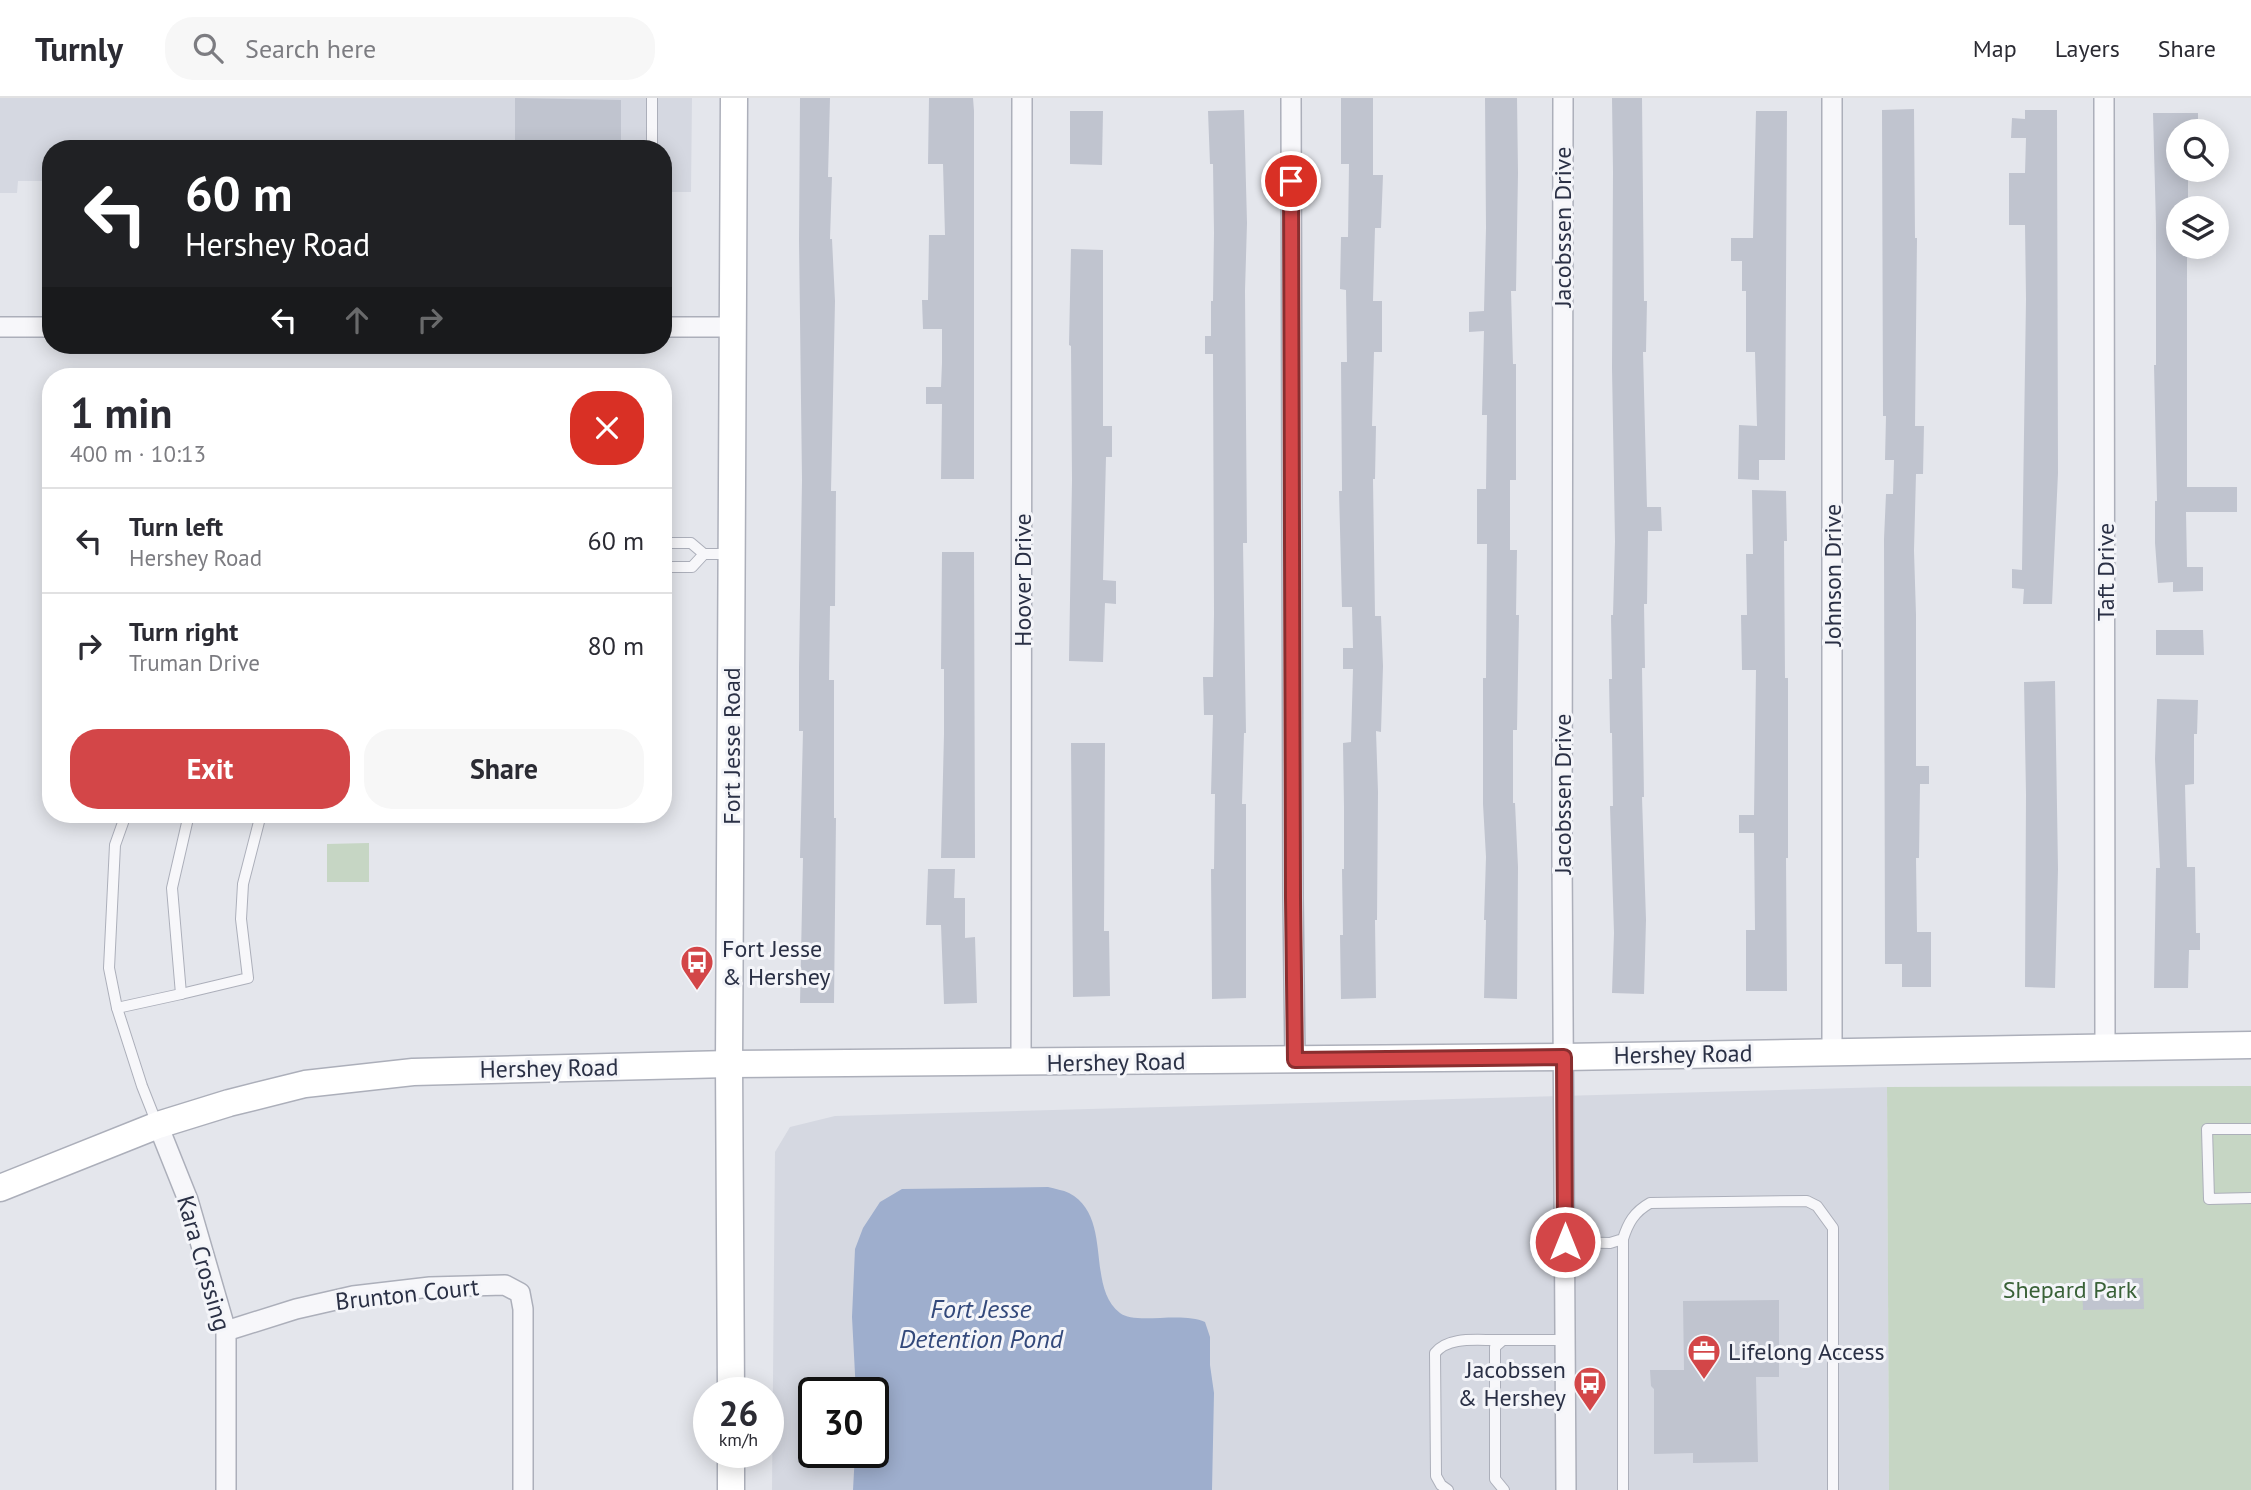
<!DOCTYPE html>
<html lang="en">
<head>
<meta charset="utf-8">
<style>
  :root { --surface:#fff; --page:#f7f7f7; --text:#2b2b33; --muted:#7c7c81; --line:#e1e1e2; --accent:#d34648 }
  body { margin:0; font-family:"PT Sans",sans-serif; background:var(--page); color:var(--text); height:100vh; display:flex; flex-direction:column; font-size:26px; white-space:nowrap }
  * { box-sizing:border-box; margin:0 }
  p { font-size:23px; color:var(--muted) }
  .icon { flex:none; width:38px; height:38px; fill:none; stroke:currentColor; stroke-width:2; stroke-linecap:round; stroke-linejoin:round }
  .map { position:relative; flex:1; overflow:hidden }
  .sheet { position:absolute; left:42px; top:270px; width:630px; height:455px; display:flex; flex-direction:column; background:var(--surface); border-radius:28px; box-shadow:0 4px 18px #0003 }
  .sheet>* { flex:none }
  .guide { position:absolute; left:42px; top:42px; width:630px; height:214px; border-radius:28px; box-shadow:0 4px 18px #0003; background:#202124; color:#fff; overflow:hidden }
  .controls { position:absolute; left:2166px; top:21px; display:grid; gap:14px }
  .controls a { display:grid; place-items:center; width:63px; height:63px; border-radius:50%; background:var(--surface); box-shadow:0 4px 18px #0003; font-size:35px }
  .speed { position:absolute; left:693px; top:1279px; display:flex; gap:14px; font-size:35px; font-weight:700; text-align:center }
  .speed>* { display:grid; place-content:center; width:91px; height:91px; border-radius:50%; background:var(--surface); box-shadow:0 4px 18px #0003; line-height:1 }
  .speed small { font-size:18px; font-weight:400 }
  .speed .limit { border:4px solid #111; border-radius:10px; background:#fff; color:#111 }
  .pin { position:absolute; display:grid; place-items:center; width:60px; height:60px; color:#fff; margin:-30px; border:4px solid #fff; border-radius:50%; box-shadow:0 2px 7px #0007 }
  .me { position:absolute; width:77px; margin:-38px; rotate:0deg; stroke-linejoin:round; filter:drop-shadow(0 0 5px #0008) }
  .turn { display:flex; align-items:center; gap:24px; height:147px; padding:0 28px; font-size:32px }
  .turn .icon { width:91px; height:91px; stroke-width:2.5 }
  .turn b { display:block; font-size:49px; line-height:60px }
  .lanes { display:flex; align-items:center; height:66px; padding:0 28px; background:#0003; justify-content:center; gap:35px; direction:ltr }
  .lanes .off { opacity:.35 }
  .round { display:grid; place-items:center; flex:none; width:74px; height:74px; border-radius:28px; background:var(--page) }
  .overview { display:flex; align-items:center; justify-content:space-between; height:119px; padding:0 28px }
  h1 { font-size:42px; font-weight:700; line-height:52px }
  .button { display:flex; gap:14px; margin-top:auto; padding:14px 28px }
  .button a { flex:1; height:80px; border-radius:28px; background:var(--accent); color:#fff; font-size:28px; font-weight:700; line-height:80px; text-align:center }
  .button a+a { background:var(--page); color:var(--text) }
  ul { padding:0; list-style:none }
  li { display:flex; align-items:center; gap:21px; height:105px; padding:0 28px; border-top:2px solid var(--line) }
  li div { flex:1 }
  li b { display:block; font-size:26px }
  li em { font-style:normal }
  header { display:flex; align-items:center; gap:42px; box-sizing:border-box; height:98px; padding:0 35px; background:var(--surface); border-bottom:2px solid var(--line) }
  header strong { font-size:33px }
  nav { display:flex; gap:38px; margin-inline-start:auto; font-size:24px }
  .search { width:490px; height:63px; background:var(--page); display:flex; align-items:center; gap:18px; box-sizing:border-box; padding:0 24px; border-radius:28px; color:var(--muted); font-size:26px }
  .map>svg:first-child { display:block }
  .built { fill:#d5d8e1; fill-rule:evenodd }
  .green { fill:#c6d6c4 }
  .water { fill:#9eaecd }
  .building { fill:#c0c4cf }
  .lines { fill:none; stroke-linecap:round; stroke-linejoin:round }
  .service-casing { stroke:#acafba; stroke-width:12 }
  .minor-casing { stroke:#acafba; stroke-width:22 }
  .secondary-casing { stroke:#acafba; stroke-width:29 }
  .service { stroke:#f7f7fa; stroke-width:10 }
  .minor { stroke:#f7f7fa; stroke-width:19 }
  .secondary { stroke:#fff; stroke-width:26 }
  .route-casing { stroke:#892e2f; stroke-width:18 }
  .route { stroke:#d34648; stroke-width:12 }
  .labels { text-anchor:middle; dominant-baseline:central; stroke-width:6; stroke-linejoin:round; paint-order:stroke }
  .street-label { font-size:24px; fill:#2a3045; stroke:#f4f5f9 }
  .poi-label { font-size:24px; fill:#2a3045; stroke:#f4f5f9; text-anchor:start }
  .park-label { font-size:24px; fill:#396137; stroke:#f4f5f9 }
  .water-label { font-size:26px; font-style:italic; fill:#33497b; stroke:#f4f5f9 }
</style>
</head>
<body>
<header>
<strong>Turnly</strong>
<div class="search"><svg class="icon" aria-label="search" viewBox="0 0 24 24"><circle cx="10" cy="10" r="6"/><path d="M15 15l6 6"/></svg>Search here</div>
<nav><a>Map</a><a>Layers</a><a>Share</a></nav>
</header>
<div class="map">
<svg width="2251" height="1392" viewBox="0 0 2251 1392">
  <rect width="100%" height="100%" fill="#e4e6ec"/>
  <!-- built -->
  <g class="built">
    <polygon points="0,0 692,0 691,94 663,94 663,51 51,51 51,83 18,83 17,95 0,95"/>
    <path d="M1887,989L1889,1392H772L775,1054L790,1029L835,1018ZM814,1295H873V1354H814Z"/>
  </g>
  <!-- green -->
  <g class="green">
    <polygon points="369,745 369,784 327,784 327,746"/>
    <polygon points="2251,988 2251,1392 1889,1392 1887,989"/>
  </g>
  <!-- water -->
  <path class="water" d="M1048,1089C1055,1091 1063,1092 1069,1095C1114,1119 1085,1188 1120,1215C1135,1227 1182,1213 1205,1224L1210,1239V1267L1214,1295L1212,1392H853L855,1355L873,1354V1295H856L852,1219L855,1151L863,1130L880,1104L902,1091Z"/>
  <!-- building -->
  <g class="building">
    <polygon points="515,0 621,2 621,51 515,51"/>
    <polygon points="800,0 830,0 828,79 832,79 830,141 832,141 835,203 831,393 836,393 835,508 830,508 829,582 834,582 834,720 836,720 834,905 800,905 803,760 800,760 803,633 799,633 799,570 802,382 799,142"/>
    <polygon points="929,0 973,0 974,13 974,381 941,381 942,306 926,306 926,289 941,289 942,265 942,231 923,231 922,202 928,202 929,137 945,137 943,66 928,66"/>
    <polygon points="1341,0 1373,0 1373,77 1383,77 1381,130 1375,130 1373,203 1382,203 1382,254 1374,254 1372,328 1376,328 1375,381 1373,381 1375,518 1381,518 1383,568 1381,634 1376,633 1378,694 1377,822 1375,822 1376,900 1341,901 1340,837 1343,837 1342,771 1344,771 1344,708 1343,645 1351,644 1353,571 1343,571 1343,550 1353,550 1352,509 1342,509 1339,393 1342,393 1341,264 1347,264 1346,192 1340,191 1341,139 1348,139 1349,66 1341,66"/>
    <polygon points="1485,0 1517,0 1518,75 1516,193 1511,193 1513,266 1516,266 1516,382 1510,382 1510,452 1517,452 1516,517 1519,517 1517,632 1513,632 1513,705 1515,705 1518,769 1517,901 1484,900 1486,822 1484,822 1486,759 1483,706 1483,580 1486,580 1487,446 1477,446 1477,391 1486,391 1487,317 1482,317 1484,233 1469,234 1469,214 1484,213 1486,130"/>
    <polygon points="1612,0 1642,0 1644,203 1647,203 1646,254 1643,254 1647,409 1661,409 1662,433 1648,433 1647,506 1644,506 1645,570 1642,570 1644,699 1642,699 1646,822 1644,896 1612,895 1614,835 1610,708 1613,708 1612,635 1610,635 1609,581 1612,581 1611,517 1613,517 1615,443 1612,270 1613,74"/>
    <polygon points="1914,11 1915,140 1917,140 1915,328 1924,328 1923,376 1916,376 1914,453 1916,517 1916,668 1929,668 1929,686 1920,686 1919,760 1916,760 1917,834 1931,834 1931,889 1902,889 1902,866 1885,866 1884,441 1886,396 1893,396 1894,362 1885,362 1886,318 1883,318 1882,12"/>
    <polygon points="1244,12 1247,125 1245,193 1247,445 1243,445 1246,635 1244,635 1242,706 1246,706 1246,900 1212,901 1211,771 1214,771 1215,696 1211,696 1213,617 1204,617 1203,579 1213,579 1214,516 1213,256 1205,256 1205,238 1211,238 1211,203 1213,203 1214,135 1213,66 1210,66 1208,13"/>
    <polygon points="2025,12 2057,12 2058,375 2052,506 2023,506 2024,491 2012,490 2012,471 2022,472 2026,201 2025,127 2009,127 2009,75 2025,75 2026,40 2011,40 2012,20 2025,21"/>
    <polygon points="1070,13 1103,13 1102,67 1070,66"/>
    <polygon points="1756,13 1787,13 1785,362 1759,362 1759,382 1738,381 1739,327 1757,328 1755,254 1746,254 1746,193 1742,193 1742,163 1731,163 1731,140 1753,140"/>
    <polygon points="2153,15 2198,15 2198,33 2179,33 2179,76 2188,76 2188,110 2179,110 2179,149 2187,149 2187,389 2237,389 2237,414 2186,414 2187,469 2203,469 2203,493 2173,494 2173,484 2158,485 2155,445 2155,403 2157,403 2154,267 2156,267 2156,127"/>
    <polygon points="1071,151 1103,152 1103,328 1112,328 1112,359 1106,359 1103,482 1116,483 1116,506 1105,505 1103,564 1069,563 1072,382 1071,248 1069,247"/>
    <polygon points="1752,392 1786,393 1787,443 1784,443 1785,580 1788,580 1788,760 1786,760 1787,893 1746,893 1746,832 1755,832 1754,735 1739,735 1739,717 1754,717 1756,572 1742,572 1741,517 1747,517 1746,456 1753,456"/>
    <polygon points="942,454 974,454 975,760 941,760 944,636 944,571 941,571"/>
    <polygon points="2156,532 2203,532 2204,557 2156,557"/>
    <polygon points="2055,583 2058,771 2055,890 2025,889 2026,696 2024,584"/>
    <polygon points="2157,601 2198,602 2197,636 2194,636 2194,686 2185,687 2187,769 2195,769 2196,835 2200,835 2200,852 2189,852 2188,890 2154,890 2156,770 2160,770 2155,661"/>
    <polygon points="1071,645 1105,645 1104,833 1109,833 1110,898 1073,899"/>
    <polygon points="928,771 955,771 954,800 965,800 965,840 975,839 977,905 944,906 941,827 926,827"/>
    <polygon points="2143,1180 2144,1211 2083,1212 2082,1181"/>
    <polygon points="1779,1202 1779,1279 1756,1279 1758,1364 1693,1365 1693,1355 1654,1356 1654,1291 1651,1288 1650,1272 1684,1272 1683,1203"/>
  </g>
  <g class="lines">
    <defs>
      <g id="service">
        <polyline points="652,0 652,51"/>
        <polyline points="663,445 691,445 704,456 732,456"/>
        <polyline points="663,469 692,469 704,456"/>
        <polyline points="126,716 115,747 109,870 117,910 142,988 157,1026"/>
        <polyline points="181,896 248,880 241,821 243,786 261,716"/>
        <polyline points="117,910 181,896 172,790 189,716"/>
        <polyline points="2251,1031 2207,1031 2209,1101 2251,1100"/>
        <polyline points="1623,1141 1623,1392"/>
        <path d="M1565,1144L1610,1145L1623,1141C1628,1125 1634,1114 1650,1105L1807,1103L1817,1108L1833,1130V1392"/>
        <path d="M1448,1392L1441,1387L1436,1378L1435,1255C1449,1237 1480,1243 1502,1242"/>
        <polyline points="1504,1392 1495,1381 1495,1249 1503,1242 1565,1242"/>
      </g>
      <g id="minor">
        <polyline points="1291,0 1293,800 1295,962"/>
        <polyline points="1563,0 1562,757 1566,1392"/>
        <polyline points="1832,0 1832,953"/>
        <polyline points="2104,0 2105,948"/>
        <polyline points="0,229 51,229"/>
        <polyline points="663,229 733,229"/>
        <polyline points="1021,965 1022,0"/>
        <polyline points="158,1027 188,1102 226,1233 226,1392"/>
        <polyline points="226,1233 296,1211 353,1198 430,1189 505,1187 520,1195 523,1211 523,1392"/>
      </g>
      <g id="secondary">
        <polyline points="0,1090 158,1027 229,1005 305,986 413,974 729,966 1564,959 2251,947"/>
        <polyline points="731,1295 729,966 734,0"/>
        <polyline points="731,1354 731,1392"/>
      </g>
    </defs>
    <!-- service casing -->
    <use href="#service" class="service-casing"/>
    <!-- minor casing -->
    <use href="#minor" class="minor-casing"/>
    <!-- secondary casing -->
    <use href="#secondary" class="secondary-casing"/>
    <!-- service -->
    <use href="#service" class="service"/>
    <!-- minor -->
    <use href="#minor" class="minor"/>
    <!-- secondary -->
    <use href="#secondary" class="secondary"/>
  </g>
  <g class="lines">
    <defs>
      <polyline id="route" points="1291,83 1293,800 1295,962 1564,959 1565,1144"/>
    </defs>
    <!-- route casing -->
    <use href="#route" class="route-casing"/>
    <!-- route -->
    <use href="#route" class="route"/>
  </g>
  <!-- icons -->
  <defs>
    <symbol id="bus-pin" viewBox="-11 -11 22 30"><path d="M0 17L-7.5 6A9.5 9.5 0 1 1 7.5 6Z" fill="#d34648" stroke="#f4f5f9"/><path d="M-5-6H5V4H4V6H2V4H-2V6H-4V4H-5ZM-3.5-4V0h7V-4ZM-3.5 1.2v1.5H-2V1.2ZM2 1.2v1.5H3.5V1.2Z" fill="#fff"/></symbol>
    <symbol id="office-pin" viewBox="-11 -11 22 30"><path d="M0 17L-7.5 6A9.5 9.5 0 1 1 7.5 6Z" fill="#d34648" stroke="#f4f5f9"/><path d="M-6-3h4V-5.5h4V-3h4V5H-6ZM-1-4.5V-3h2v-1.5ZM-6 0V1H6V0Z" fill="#fff"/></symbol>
  </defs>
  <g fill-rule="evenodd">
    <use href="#bus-pin" x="678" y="845" width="38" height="52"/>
    <use href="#office-pin" x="1685" y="1234" width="38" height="52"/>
    <use href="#bus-pin" x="1571" y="1266" width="38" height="52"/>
  </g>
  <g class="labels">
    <!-- street labels -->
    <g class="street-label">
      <text transform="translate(1562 129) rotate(-90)">Jacobssen Drive</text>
      <text transform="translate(2105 474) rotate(-90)">Taft Drive</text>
      <text transform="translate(1832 477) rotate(-90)">Johnson Drive</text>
      <text transform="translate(1022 482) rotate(-90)">Hoover Drive</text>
      <text transform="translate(731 648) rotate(-90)">Fort Jesse Road</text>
      <text transform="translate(1562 696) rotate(-90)">Jacobssen Drive</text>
      <text transform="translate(1683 956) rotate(-1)">Hershey Road</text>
      <text transform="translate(1116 964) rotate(-1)">Hershey Road</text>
      <text transform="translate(549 970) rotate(-1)">Hershey Road</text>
      <text transform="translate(204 1165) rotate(74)">Kara Crossing</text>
      <text transform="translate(407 1196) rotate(-6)">Brunton Court</text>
    </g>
    <!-- poi labels -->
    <g class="poi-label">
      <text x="722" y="850">Fort Jesse<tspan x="722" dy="28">&amp; Hershey</tspan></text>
      <text x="1728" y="1253">Lifelong Access</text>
      <text x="1566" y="1271" text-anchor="end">Jacobssen<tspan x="1566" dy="28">&amp; Hershey</tspan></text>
    </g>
    <!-- park labels -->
    <g class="park-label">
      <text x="2070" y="1191">Shepard Park</text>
    </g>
    <!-- water labels -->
    <g class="water-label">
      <text x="981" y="1210">Fort Jesse<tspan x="981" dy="30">Detention Pond</tspan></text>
    </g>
  </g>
</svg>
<div class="controls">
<a><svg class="icon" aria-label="search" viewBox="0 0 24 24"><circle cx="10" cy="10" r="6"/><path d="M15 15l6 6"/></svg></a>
<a><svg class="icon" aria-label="layers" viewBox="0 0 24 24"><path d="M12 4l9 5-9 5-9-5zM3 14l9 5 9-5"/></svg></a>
</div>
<div class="speed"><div>26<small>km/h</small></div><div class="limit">30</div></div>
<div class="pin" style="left:1291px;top:83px;background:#d93025"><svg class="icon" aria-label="arrive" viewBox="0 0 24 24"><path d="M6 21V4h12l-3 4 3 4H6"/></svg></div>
<svg class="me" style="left:1565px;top:1144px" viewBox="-20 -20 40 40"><circle r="17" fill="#d34648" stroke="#fff" stroke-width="3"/><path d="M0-11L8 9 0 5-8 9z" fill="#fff"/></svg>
<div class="guide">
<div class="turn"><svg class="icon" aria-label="left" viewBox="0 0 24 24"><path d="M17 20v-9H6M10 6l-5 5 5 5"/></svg><div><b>60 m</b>Hershey Road</div></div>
<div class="lanes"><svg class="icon" aria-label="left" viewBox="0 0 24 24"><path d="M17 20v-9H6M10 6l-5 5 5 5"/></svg><svg class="icon off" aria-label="ahead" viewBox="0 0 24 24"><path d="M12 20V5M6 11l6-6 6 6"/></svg><svg class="icon off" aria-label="right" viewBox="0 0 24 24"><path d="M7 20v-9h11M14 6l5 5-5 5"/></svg></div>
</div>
<section class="sheet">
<div class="overview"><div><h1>1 min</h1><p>400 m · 10:13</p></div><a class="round" style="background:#d93025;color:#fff"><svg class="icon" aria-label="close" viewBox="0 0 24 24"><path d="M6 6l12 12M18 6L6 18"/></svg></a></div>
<ul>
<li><svg class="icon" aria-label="left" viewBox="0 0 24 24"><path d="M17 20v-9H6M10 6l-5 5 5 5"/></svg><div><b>Turn left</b><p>Hershey Road</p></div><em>60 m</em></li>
<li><svg class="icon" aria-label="right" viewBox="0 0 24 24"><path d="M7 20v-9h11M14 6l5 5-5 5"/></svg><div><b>Turn right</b><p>Truman Drive</p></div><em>80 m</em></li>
</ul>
<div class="button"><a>Exit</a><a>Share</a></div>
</section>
</div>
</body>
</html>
